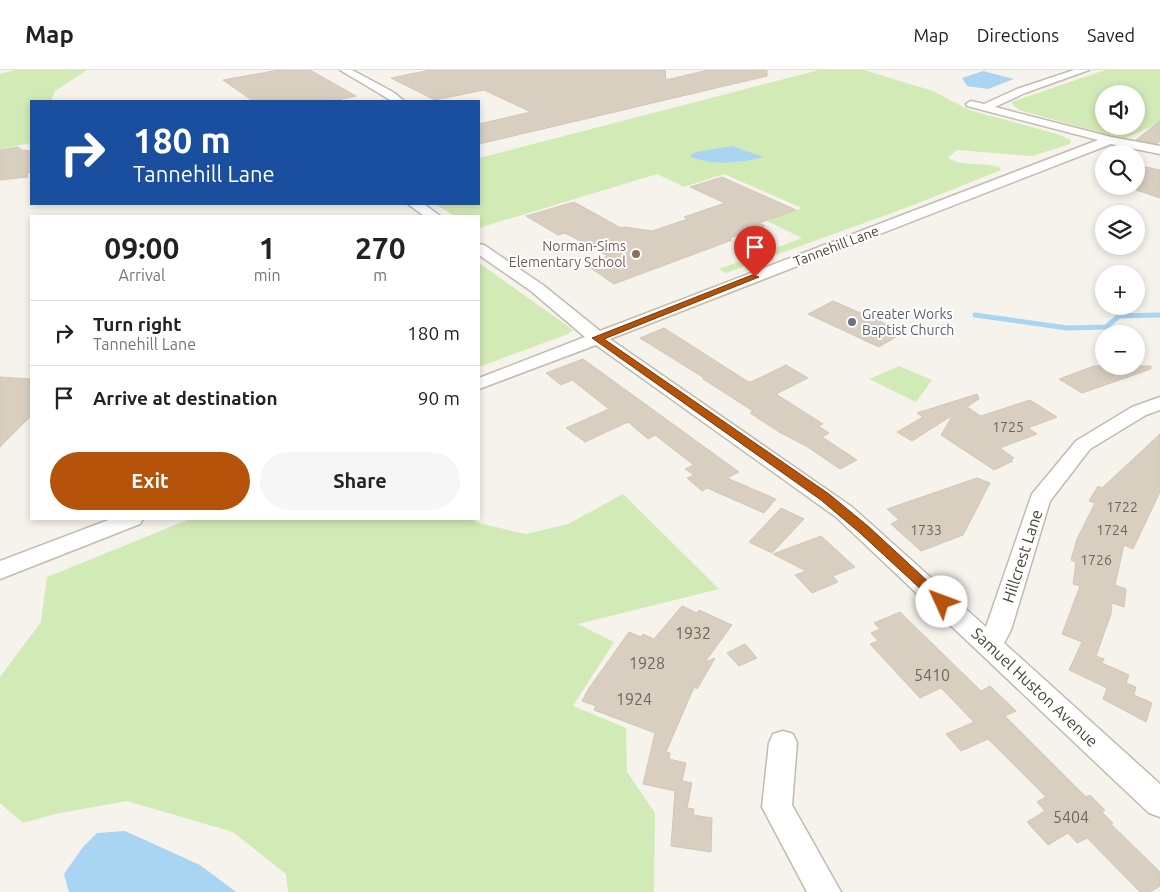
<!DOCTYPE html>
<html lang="en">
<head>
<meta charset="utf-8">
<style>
  :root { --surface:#fff; --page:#f6f6f6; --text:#222; --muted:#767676; --line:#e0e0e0; --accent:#b45309 }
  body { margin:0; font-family:Ubuntu,sans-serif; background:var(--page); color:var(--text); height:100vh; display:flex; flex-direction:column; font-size:19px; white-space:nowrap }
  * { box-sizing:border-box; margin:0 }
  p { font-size:16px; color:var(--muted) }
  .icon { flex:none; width:28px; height:28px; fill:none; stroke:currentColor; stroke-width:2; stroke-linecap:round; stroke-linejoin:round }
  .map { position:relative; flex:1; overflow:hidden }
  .panel { position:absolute; left:30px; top:145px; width:450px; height:305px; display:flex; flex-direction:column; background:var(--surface); border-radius:0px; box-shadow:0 2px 8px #0003 }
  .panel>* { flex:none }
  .guide { position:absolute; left:30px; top:30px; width:450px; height:105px; border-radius:0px; box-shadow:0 2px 8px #0003; background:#1a4fa0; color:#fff; overflow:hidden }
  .buttons { position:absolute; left:1095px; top:15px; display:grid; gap:10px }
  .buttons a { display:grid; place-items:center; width:50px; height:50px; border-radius:50%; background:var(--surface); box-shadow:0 2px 8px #0003; font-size:25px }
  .pin { position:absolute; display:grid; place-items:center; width:42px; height:42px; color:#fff; margin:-51px -21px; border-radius:50% 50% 50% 0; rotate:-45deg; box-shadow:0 0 5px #0007 }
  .pin .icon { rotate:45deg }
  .me { position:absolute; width:55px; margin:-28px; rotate:313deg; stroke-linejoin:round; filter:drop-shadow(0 0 4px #0008) }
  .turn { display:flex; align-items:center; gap:18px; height:105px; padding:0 20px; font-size:22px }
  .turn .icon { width:65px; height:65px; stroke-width:2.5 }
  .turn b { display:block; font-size:35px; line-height:42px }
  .eta { display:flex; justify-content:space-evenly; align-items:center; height:85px; text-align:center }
  .eta b { font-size:30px; font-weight:700; line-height:35px }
  .action { display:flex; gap:10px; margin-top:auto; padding:10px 20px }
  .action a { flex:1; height:58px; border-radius:30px; background:var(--accent); color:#fff; font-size:20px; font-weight:700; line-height:58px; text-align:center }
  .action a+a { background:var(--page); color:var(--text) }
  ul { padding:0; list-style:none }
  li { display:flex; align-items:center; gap:15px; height:65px; padding:0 20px; border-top:1px solid var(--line) }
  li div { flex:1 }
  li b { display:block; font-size:19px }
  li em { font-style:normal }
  header { display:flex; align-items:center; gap:30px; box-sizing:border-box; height:70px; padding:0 25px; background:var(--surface); border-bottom:1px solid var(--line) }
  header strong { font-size:24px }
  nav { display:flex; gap:28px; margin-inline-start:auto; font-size:18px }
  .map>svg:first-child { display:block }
  .green { fill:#d2eab5; fill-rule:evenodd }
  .water { fill:#a9d4f2 }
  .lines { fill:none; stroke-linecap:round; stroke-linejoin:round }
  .stream { stroke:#a9d4f2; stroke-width:5 }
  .building { fill:#d8cfc1; stroke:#d3c7b4 }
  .minor-casing { stroke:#c2bbae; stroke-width:3 }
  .minor { fill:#fff; fill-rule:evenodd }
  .route { fill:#b45309; stroke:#753606 }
  .education-dot { fill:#8d6e63; stroke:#fff; stroke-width:2 }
  .worship-dot { fill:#6b7280; stroke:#fff; stroke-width:2 }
  .labels { text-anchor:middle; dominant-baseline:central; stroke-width:4; stroke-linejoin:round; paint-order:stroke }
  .far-education-label { font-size:14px; fill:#785e54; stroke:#fff; text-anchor:end }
  .far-street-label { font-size:14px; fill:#4b4439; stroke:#fff }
  .far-worship-label { font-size:14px; fill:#5b616d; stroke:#fff; text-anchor:start }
  .number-label { font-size:14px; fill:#6e675b }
  .street-label { font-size:16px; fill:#4b4439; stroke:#fff }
  .near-number-label { font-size:16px; fill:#6e675b }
</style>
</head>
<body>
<header>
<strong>Map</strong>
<nav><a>Map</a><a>Directions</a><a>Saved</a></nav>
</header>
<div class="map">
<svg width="1160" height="822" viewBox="0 0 1160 822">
  <rect width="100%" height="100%" fill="#f6f3ec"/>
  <!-- green -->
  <g class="green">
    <polygon points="15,0 87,0 55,21 51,31 31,31 31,73 0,79 0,4"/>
    <path d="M819,0H864L933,21L969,40L1057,64L1071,70L1070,74L1032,86L957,80L948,88C962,97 983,92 999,97L1001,100L911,136L726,203L719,199L802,168L767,151L802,138L724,104L684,117L657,104L479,158V146H455L435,134H479V88Z"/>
    <path d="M1105,0H1160V53L1123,69L1019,40L1012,34V32ZM1104,24H1136V56H1104Z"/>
    <polygon points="479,193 562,252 573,260 568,264 479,297"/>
    <polygon points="899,296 932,310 916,332 869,309"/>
    <polygon points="623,424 719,519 578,554 614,572 573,636 626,658 627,702 655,743 654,822 288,822 286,804 233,762 127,731 55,744 23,753 0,733 0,607 41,552 47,507 190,449 470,449 482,454 526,464 568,454"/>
  </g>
  <!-- water -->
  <g class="water">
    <polygon points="983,1 1014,9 988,19 967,16 962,8"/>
    <path d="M732,76L763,87C743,93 708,96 690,86L696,82Z"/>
    <polygon points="125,761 200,795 236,822 69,822 64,804 83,777 97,763"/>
  </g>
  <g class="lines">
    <!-- stream -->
    <polyline class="stream" points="975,245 1067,258 1106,257 1119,246 1160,245"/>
  </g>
  <!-- building -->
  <g class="building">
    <polygon points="279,0 310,0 356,26 332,31 253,31 223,10"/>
    <polygon points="430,0 665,0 666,10 708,0 767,0 767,6 479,74 479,54 531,42 484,20 435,30 391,8"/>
    <polygon points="1160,51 1160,71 1157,74 1136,70"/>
    <polygon points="18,77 22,80 31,81 31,102 27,103 28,107 0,110 0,80"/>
    <polygon points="1136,95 1160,100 1160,128 1136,120"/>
    <polygon points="722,107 796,140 759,153 765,156 729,168 732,170 614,214 585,194 608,186 565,163 558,165 526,146 574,132 621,158 625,157 652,161 688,149 684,147 725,133 690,117"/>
    <polygon points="833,231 904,262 879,277 808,244"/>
    <polygon points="664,258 747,311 751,312 786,295 808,308 776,324 823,354 818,356 829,363 822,367 857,390 840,399 806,376 779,362 750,343 753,341 703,309 704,308 640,268"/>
    <polygon points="583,289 739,402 727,408 776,429 764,443 707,418 702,421 687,408 694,405 685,399 694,395 655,365 648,369 628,352 585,372 566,358 609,339 572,310 561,315 546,303"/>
    <polygon points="1094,296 1151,296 1151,299 1082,323 1059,309"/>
    <polygon points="0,307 31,309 31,346 0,377"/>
    <polygon points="977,324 979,329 967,337 981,346 1030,330 1057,347 1028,358 1037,364 1000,378 1014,388 1010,389 1013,391 994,400 941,365 953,345 912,371 897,362 923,347 917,343"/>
    <polygon points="1160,364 1160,422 1133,479 1124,475 1115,515 1126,519 1124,537 1112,533 1111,544 1096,586 1104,589 1102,593 1129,605 1126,613 1136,617 1134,625 1152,633 1146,652 1103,629 1107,618 1069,600 1082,572 1062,564 1080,516 1073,514 1076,492 1071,490 1077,469 1095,433 1089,431 1098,416 1102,418"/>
    <polygon points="977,408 990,413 963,465 921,481 891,454 899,450 887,439"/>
    <polygon points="781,438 804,449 772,483 749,472"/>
    <polygon points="821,466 855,497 833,506 838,512 812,523 795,505 806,501 773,484"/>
    <polygon points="682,536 697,543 699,540 732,555 705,592 715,588 697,619 694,617 666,682 670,683 669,689 686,693 682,711 692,713 687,738 694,739 693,745 712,748 711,782 671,776 675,721 643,714 655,663 594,640 596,636 582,631 589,618 629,562 641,567 643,564 654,569"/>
    <polygon points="900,542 981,621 990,616 1016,641 1005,646 1086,727 1090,725 1105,740 1102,742 1113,753 1111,754 1160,802 1160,816 1150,822 1140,822 1087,768 1077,773 1068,763 1048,775 1027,752 1045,741 1037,732 1046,727 988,669 961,681 946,664 974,652 941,618 920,628 870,574 878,571 871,563 880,559 874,553"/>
    <polygon points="745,574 757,588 739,596 727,583"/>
  </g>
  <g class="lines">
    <defs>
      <g id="minor">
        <polygon points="340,0 352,0 393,22 404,31 392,31"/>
        <polygon points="1074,0 1089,0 1025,23 995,37 1111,67 1160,76 1160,84 1111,74 610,269 852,437 986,557 1032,424 1076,371 1132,337 1160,327 1160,340 1146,345 1090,379 1050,431 1011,560 1004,573 1160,714 1160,747 1149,743 836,447 596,275 479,319 479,308 585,267 531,221 479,185 479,174 484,175 543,215 600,261 1098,70 967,36 966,34 971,31 984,34 1017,19"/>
        <polygon points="408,134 424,134 440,146 424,146"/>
        <polygon points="111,449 143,449 140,454 0,509 0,491"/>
        <polygon points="783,661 793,664 797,673 792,735 841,822 807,822 762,737 769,673 773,664"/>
      </g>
    </defs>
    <!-- minor casing -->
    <use href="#minor" class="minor-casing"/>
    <!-- minor -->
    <use href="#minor" class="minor"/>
  </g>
  <!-- route -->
  <polygon class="route" points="752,205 759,207 604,269 829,424 869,457 947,529 949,532 947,535 938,535 860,463 821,430 592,268"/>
  <!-- markers -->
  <circle class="education-dot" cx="636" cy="184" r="5"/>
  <circle class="worship-dot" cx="852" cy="252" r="5"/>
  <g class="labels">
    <!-- far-education labels -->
    <g class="far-education-label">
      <text x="626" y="176">Norman-Sims<tspan x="626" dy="16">Elementary School</tspan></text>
    </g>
    <!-- far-street labels -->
    <g class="far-street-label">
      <text transform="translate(836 176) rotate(-21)">Tannehill Lane</text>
    </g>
    <!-- far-worship labels -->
    <g class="far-worship-label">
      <text x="862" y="244">Greater Works<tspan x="862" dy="16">Baptist Church</tspan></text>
    </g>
    <!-- number labels -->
    <g class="number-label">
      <text x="1008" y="357">1725</text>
      <text x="1122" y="437">1722</text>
      <text x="926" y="460">1733</text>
      <text x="1112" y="460">1724</text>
      <text x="1096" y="490">1726</text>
    </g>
    <!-- street labels -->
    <g class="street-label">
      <text transform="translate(1022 486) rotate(-72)">Hillcrest Lane</text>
      <text transform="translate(1035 617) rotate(43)">Samuel Huston Avenue</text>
    </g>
    <!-- near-number labels -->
    <g class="near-number-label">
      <text x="693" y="563">1932</text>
      <text x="647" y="593">1928</text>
      <text x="932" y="605">5410</text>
      <text x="634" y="629">1924</text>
      <text x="1071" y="747">5404</text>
    </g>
  </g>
</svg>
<div class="buttons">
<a><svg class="icon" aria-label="sound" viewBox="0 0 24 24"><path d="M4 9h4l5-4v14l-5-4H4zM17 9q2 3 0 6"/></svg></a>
<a><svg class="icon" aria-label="search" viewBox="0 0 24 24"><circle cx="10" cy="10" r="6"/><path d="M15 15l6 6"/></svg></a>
<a><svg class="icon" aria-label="layers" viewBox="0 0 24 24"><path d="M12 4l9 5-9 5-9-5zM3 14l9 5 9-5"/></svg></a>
<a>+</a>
<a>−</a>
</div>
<div class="pin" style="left:755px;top:207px;background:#d93025"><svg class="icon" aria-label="arrive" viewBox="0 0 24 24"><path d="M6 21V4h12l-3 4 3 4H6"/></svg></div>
<svg class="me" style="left:942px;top:532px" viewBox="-20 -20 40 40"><circle r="19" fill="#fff"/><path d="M0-13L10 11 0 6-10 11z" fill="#b45309"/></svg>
<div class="guide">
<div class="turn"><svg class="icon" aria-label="right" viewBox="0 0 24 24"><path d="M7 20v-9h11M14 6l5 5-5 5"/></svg><div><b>180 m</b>Tannehill Lane</div></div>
</div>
<section class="panel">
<div class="eta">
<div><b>09:00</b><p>Arrival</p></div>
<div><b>1</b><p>min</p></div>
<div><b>270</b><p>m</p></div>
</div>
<ul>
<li><svg class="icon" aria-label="right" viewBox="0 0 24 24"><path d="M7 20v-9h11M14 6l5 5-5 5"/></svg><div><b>Turn right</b><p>Tannehill Lane</p></div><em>180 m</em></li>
<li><svg class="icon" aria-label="arrive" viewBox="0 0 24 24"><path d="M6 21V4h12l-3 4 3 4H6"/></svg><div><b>Arrive at destination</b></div><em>90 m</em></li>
</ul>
<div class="action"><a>Exit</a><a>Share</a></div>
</section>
</div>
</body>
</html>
